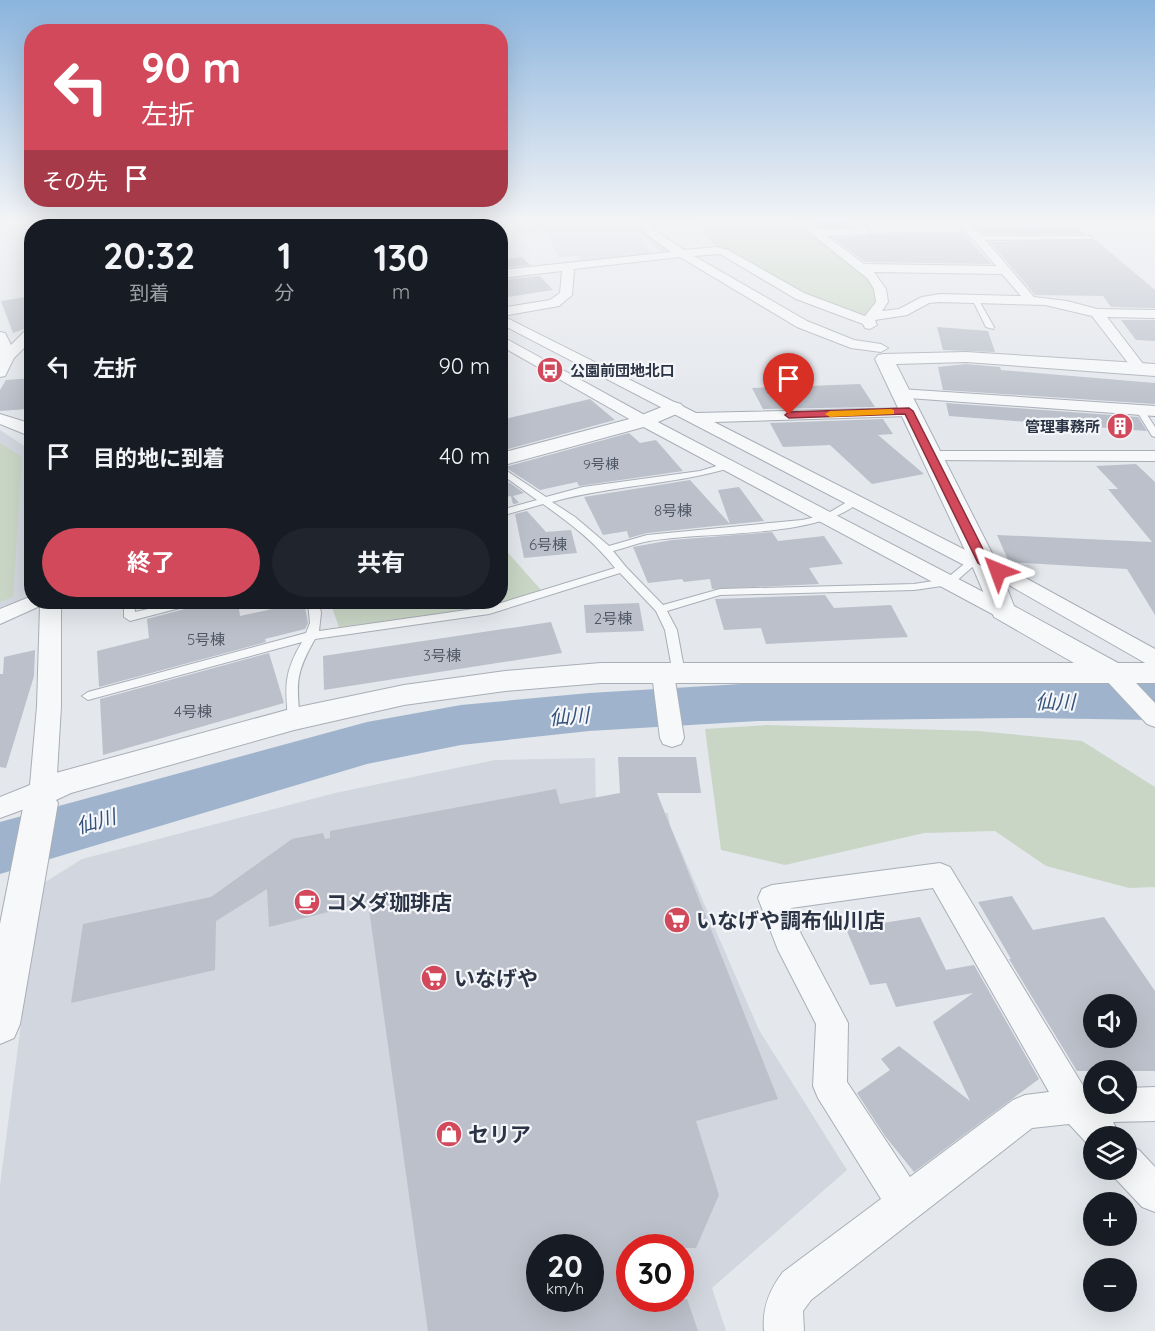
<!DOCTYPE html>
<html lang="ja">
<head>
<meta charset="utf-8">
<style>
  :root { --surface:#171b24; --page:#20242c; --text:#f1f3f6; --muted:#9ea1a6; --accent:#d1495b }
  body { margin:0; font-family:Quicksand,"Noto Sans JP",sans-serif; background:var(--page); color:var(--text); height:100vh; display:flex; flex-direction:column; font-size:22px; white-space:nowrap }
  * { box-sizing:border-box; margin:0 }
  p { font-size:20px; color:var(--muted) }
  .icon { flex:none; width:33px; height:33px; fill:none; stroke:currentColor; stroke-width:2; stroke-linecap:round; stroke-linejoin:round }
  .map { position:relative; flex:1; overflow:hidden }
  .drawer { position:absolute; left:24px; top:219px; width:484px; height:390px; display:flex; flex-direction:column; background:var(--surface); border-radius:24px; box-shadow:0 6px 24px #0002 }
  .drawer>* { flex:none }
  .guide { position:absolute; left:24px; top:24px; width:484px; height:183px; border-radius:24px; box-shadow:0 6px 24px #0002; background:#d1495b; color:#fff; overflow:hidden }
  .controls { position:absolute; left:1083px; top:994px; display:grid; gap:12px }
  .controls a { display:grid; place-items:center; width:54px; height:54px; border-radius:50%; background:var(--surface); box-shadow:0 6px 24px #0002; font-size:30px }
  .speed { position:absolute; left:526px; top:1234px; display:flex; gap:12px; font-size:30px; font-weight:700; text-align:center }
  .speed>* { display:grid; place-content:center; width:78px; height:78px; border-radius:50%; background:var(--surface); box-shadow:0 6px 24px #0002; line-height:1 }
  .speed small { font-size:15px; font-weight:400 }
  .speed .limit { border:9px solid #d22; background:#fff; color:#111 }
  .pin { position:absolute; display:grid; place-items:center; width:51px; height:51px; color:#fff; margin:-62px -26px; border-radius:50% 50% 50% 0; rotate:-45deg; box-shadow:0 0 6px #0007 }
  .pin .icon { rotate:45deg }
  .me { position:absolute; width:66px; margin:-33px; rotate:316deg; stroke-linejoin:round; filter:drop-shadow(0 0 4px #0008) }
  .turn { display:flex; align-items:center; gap:21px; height:126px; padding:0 18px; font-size:27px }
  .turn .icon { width:78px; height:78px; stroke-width:2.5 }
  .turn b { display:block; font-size:42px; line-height:51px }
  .then { display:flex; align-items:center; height:57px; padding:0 18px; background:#0003; gap:12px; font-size:22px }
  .eta { display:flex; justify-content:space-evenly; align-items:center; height:102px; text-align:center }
  .eta b { font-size:36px; font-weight:700; line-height:42px }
  .button { display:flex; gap:12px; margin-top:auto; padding:12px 18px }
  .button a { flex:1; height:69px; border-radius:36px; background:var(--accent); color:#fff; font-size:24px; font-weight:700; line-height:69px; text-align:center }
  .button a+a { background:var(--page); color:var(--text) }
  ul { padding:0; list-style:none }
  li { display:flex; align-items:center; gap:18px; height:90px; padding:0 18px }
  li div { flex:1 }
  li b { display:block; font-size:22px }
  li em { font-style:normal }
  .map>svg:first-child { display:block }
  .built { fill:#d2d6de; fill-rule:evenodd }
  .green { fill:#c9d6c5 }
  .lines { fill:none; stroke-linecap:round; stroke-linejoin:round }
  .river { fill:#9fb4cc; fill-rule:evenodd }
  .building { fill:#bbc0ca; fill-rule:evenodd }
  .service-casing { stroke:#a9aeb7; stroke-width:2 }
  .minor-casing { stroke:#a9aeb7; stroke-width:2 }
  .tertiary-casing { stroke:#a9aeb7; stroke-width:2 }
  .service { fill:#f7f8fa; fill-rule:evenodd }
  .minor { fill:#f7f8fa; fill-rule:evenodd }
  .tertiary { fill:#f7f8fa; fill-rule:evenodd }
  .route { fill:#d1495b; stroke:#882f3b; stroke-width:1.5 }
  .slow { fill:#f59e0b }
  .labels { text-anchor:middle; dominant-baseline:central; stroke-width:4.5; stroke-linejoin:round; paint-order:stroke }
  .far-number-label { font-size:14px; fill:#4f5766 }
  .far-poi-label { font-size:15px; font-weight:bold; fill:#2b3445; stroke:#f4f6f9; text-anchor:start }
  .number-label { font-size:15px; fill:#4f5766 }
  .water-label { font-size:20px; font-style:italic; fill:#34527a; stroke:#f4f6f9 }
  .near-poi-label { font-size:21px; font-weight:bold; fill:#2b3445; stroke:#f4f6f9; text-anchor:start }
</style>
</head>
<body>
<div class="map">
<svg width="1155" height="1331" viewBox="0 0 1155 1331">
  <rect width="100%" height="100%" fill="#e4e7ec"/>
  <!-- built -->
  <g class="built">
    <polygon points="508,222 650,222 654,231 684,252 662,254 645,236 621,231 640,238 654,256 582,261 579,256 558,257 547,231 517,233"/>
    <polygon points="0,430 32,451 30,597 0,611"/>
    <path d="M595,758L596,813H668L670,825L759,1030L847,1170L712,1288L726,1331H0V1185L39,886L82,859L335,793L495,760ZM540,1248H591V1299H540ZM630,1248H681V1299H630Z"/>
  </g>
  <!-- green -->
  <g class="green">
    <polygon points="693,222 802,222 862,268 882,296 868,321 811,301 721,251"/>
    <polygon points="0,443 22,457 13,597 0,602"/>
    <polygon points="501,545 542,591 509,604 339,627 330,602 501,602"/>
    <polygon points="766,725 978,731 1082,741 1155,787 1155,887 1129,888 1046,866 995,831 924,833 785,865 721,850 705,729"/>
  </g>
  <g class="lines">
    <!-- river -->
    <polygon class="river" points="1027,680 1155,682 1155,720 1027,718 758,721 589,731 461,745 367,764 0,874 0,822 367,722 461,705 589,693 758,683"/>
  </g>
  <!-- building -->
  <g class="building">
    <polygon points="813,222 847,222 852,227 820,228"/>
    <polygon points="1033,227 1077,228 1084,234 983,234 977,228"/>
    <polygon points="963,232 991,264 865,262 833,238 868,236 871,233"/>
    <polygon points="1096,240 1155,290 1155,308 1111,307 1103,296 1035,295 990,242"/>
    <polygon points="522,257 530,265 501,268 501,260"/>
    <polygon points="540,276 553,290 501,298 501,280"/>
    <polygon points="32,296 32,326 13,333 1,301"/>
    <polygon points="1121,320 1155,320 1155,341 1136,340"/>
    <polygon points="937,327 988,331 995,352 943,350"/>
    <polygon points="966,364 1000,367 1001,370 1155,383 1155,404 943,390 938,367"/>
    <polygon points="32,378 32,401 27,409 0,411 0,390 6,380"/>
    <polygon points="860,384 875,407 763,409 752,388"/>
    <polygon points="590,399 615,420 501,451 501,420"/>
    <polygon points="946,403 1138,417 1147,431 949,416"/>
    <polygon points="883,419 893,434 878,435 924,474 872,484 830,445 783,447 770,423"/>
    <polygon points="629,433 640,443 656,440 683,471 579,486 577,482 540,490 505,467"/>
    <polygon points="1136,464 1155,482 1155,615 1127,569 1009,562 997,535 1152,542 1108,489 1118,489 1096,466"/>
    <polygon points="501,477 524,493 513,496 519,503 513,504 511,496 501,498"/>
    <polygon points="690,480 730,524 718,490 739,487 764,521 647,533 629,538 627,531 603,535 584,497"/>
    <polygon points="527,511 546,532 571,530 577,553 524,558 515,514"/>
    <polygon points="772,532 778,541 824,536 843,564 809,568 819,584 712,589 710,579 684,582 682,579 648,583 633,547 672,540"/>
    <polygon points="825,595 834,608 891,605 908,637 766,644 761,628 724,630 715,599"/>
    <polygon points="199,602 238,602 240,616 304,602 308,623 305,629 265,639 266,642 99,687 97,651 149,638 147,619 196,606"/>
    <polygon points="639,603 644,631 586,633 584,605"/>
    <polygon points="551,622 562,653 324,690 323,656"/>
    <polygon points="35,650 34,676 6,768 0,767 0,674 3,674 4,657"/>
    <polygon points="269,653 284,703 103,755 100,699"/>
    <path d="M618,757H696L701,793H657L778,1099L696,1121L719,1195L696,1248H630V1299H687L698,1331H428L368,902L269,927L267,889L216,921L215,970L71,1003L83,924L211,897L292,839L323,833L325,839L330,838V831L556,789L560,804L620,793ZM540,1248H591V1299H540Z"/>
    <path d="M1012,896L1033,930L1104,917L1155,991V1071H1077L1009,959H1011L978,902ZM1094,1005H1126V1038H1094Z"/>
    <polygon points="920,917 946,970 974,965 1039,1079 914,1172 885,1136 857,1093 890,1070 881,1059 899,1046 970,1101 933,1022 973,993 896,1007 886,983 870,985 846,929"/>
  </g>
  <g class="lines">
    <defs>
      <g id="service">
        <polygon points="1090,236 1092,239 978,240 975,238 978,236"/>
        <polygon points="973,298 978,299 994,327 993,329 986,327 972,299"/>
        <polygon points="1137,408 1144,410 1155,427 1155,437 1152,436 1136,410"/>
        <path d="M730,462L733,463V467C674,485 612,485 552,502L575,517L609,546L647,535L802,520L825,515L852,499H858L860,501C821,539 704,531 649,541C637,543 625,548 613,551L626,567L663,605L720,589L914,584L946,579L969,560L973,559L978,562L953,584L949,585L914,590L720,595L667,611L677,630L685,674L679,678L673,674L665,630L656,611L620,573L489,614L315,639C296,672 296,682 300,719L299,722H289L288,719C285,686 284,672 302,642L88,700L82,696L88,692L306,633L310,623L308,602H319L321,613L319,631L488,607L615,568C595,542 570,523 543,504L501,516V510L537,500L501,474V467L546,497L583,487L700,471Z"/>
        <polygon points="124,602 134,602 135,612 179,602 197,602 195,604 130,621 124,617"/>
      </g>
      <g id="minor">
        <polygon points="127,222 138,222 135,226 125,226"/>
        <polygon points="352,222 362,222 360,226 350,226"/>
        <path d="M639,222H649L653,229L684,250L716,247L728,250L804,293L865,316L876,302L874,289L868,279L797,222H809L819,230L856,229L852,222H863L869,232L868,234L827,236L864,264L996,266L974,240L955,222H967L982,236L1034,297L1067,301L1097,309L1155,310V318L1107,317L1147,369L1140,373L1135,372L1092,316L1045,305L940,302L929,303L907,315L875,320L877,325L870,329L865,328L863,324L796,299L720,254L694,256L807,321L854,340L881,344L888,348L881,352L851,348L797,327L680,257L574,269L572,295L559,306L503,316L696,413L915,408L917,411L915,414L909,416L714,422L977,556L991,559L1155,649V667L1147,664L979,568L966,566L501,324V308L550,300L560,293L562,271L501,278V270L671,252L645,233ZM874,272L1002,274L1021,296L940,294L922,297L899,309L882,311L888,302L886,289Z"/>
        <polygon points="32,328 32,340 14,358 5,376 0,377 0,332 5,333 11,345 27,329"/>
        <polygon points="501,336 650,418 1010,606 1014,611 1010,616 1003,618 996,616 638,424 501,346"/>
        <polygon points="900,389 1155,406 1155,416 895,397 892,394"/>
        <polygon points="0,414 32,424 32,437 0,424"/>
        <polygon points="931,451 1155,451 1155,461 925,460 923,456 925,452"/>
        <polygon points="32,596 32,602 61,602 61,706 56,791 50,810 41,813 32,810 30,807 0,818 0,797 30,785 37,706 40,606 0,624 0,609"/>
        <polygon points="1112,664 1120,666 1155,703 1155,727 1147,724 1104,678 1101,672 1104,666"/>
        <polygon points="663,666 671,668 674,674 684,738 681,744 672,747 663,744 660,738 652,674 655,668"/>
        <path d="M940,863L950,867L1085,1089L1094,1088V1104H1126V1088L1155,1087V1121L1113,1122L1121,1137H1094V1151L1069,1124L1032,1128L811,1300L803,1311L804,1331H764C762,1308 769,1290 783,1272L881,1199L818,1098L813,1086L816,1024L778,950L758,898L762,889L772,885ZM933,888L1049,1092L1025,1095L1013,1100L910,1177L847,1082L848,1023L801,934L791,908Z"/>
        <polygon points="1126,1145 1139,1150 1155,1167 1155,1212 1142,1207 1113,1176 1111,1170 1126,1170"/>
      </g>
      <g id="tertiary">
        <polygon points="966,352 1155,364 1155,376 966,362 896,364 997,563 1014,606 1118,663 1155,663 1155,683 601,683 505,691 404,705 294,730 71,793 56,800 58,803 20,1024 14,1038 0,1044 0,924 24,803 29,795 27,791 31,782 52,774 294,708 404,685 505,671 601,663 1074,663 994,617 971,563 875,359 878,355 884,354"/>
        <polygon points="674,402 681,404 684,408 681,412 651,425 501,466 501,453 637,417"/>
      </g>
    </defs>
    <!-- service casing -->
    <use href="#service" class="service-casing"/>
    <!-- minor casing -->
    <use href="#minor" class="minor-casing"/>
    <!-- tertiary casing -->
    <use href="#tertiary" class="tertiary-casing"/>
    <!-- service -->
    <use href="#service" class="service"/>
    <!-- minor -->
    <use href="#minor" class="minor"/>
    <!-- tertiary -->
    <use href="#tertiary" class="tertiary"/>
  </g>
  <!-- sky -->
  <linearGradient id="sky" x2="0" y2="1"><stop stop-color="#8bb4dd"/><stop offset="0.54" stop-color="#f3f4f6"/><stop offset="1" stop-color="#f3f4f6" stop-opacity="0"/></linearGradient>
  <rect width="1155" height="409" fill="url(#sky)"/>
  <!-- route -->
  <polygon class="route" points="909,408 913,411 989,561 1002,569 1002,574 994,574 978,563 905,414 789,418 785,415 789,412"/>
  <!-- slow -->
  <polygon class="slow" points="891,409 894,410 894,414 830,417 825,414 830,411"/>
  <!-- icons -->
  <defs>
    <symbol id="bus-disc" viewBox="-11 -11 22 22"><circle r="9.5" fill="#d1495b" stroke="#f4f6f9"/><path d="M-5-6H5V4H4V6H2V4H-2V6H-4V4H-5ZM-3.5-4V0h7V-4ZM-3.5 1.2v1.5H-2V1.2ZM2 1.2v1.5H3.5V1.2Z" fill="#fff"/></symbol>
    <symbol id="building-disc" viewBox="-11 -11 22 22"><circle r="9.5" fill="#d1495b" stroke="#f4f6f9"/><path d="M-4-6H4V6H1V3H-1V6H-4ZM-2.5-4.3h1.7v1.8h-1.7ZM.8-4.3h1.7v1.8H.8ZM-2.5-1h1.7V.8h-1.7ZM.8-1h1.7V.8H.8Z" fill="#fff"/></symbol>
    <symbol id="cafe-disc" viewBox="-11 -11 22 22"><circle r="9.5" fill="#d1495b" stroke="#f4f6f9"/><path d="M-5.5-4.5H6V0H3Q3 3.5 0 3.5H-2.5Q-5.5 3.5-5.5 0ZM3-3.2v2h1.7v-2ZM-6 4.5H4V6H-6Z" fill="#fff"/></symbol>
    <symbol id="supermarket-disc" viewBox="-11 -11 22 22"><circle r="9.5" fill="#d1495b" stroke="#f4f6f9"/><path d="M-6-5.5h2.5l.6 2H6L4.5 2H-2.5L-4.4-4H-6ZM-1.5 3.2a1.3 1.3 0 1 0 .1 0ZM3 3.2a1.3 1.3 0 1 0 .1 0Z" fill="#fff"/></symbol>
    <symbol id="shop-disc" viewBox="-11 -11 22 22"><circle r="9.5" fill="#d1495b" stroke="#f4f6f9"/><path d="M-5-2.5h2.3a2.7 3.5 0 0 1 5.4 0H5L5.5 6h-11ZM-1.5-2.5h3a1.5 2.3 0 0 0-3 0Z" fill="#fff"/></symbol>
  </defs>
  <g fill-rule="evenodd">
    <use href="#bus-disc" x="535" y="355" width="30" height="30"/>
    <use href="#building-disc" x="1105" y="411" width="30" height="30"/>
    <use href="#cafe-disc" x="292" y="887" width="30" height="30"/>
    <use href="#supermarket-disc" x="662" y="905" width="30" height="30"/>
    <use href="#supermarket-disc" x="419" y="963" width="30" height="30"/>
    <use href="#shop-disc" x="434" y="1119" width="30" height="30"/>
  </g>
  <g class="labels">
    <!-- far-number labels -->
    <g class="far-number-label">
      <text x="601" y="464">9号棟</text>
    </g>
    <!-- far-poi labels -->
    <g class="far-poi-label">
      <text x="570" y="370">公園前団地北口</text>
      <text x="1100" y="426" text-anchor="end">管理事務所</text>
    </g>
    <!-- number labels -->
    <g class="number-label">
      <text x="673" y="510">8号棟</text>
      <text x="548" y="544">6号棟</text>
      <text x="613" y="618">2号棟</text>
      <text x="206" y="639">5号棟</text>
      <text x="442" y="655">3号棟</text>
      <text x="193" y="711">4号棟</text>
    </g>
    <!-- water labels -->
    <g class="water-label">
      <text x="1055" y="701">仙川</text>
      <text transform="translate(569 716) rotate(-4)">仙川</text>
      <text transform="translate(96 821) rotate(-16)">仙川</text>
    </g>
    <!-- near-poi labels -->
    <g class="near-poi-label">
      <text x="326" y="902">コメダ珈琲店</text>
      <text x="696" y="920">いなげや調布仙川店</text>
      <text x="454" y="978">いなげや</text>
      <text x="468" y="1134">セリア</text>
    </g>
  </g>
</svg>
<div class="controls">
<a><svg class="icon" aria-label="sound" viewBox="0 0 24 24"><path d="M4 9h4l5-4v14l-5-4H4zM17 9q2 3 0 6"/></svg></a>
<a><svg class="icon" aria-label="search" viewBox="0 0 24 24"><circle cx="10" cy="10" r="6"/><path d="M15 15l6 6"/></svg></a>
<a><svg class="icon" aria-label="layers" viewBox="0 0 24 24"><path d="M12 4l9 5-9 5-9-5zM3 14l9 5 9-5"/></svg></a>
<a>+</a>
<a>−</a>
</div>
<div class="speed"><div>20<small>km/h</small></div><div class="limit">30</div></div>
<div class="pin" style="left:789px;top:415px;background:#d93025"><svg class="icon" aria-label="arrive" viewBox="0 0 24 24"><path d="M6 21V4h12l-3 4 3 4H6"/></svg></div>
<svg class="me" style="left:998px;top:571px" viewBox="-20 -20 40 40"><path d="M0-17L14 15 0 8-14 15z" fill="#d1495b" stroke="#fff" stroke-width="4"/></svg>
<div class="guide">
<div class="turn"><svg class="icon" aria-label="left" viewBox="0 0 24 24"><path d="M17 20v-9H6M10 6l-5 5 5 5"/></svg><div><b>90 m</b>左折</div></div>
<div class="then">その先<svg class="icon" aria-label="arrive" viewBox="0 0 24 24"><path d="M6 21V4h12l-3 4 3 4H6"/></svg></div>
</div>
<section class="drawer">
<div class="eta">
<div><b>20:32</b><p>到着</p></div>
<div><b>1</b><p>分</p></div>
<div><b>130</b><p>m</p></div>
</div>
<ul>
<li><svg class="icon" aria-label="left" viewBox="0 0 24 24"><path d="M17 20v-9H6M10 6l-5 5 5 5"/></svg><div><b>左折</b></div><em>90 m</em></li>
<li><svg class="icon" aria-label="arrive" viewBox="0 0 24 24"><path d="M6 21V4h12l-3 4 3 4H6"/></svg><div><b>目的地に到着</b></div><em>40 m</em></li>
</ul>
<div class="button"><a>終了</a><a>共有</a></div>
</section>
</div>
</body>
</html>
